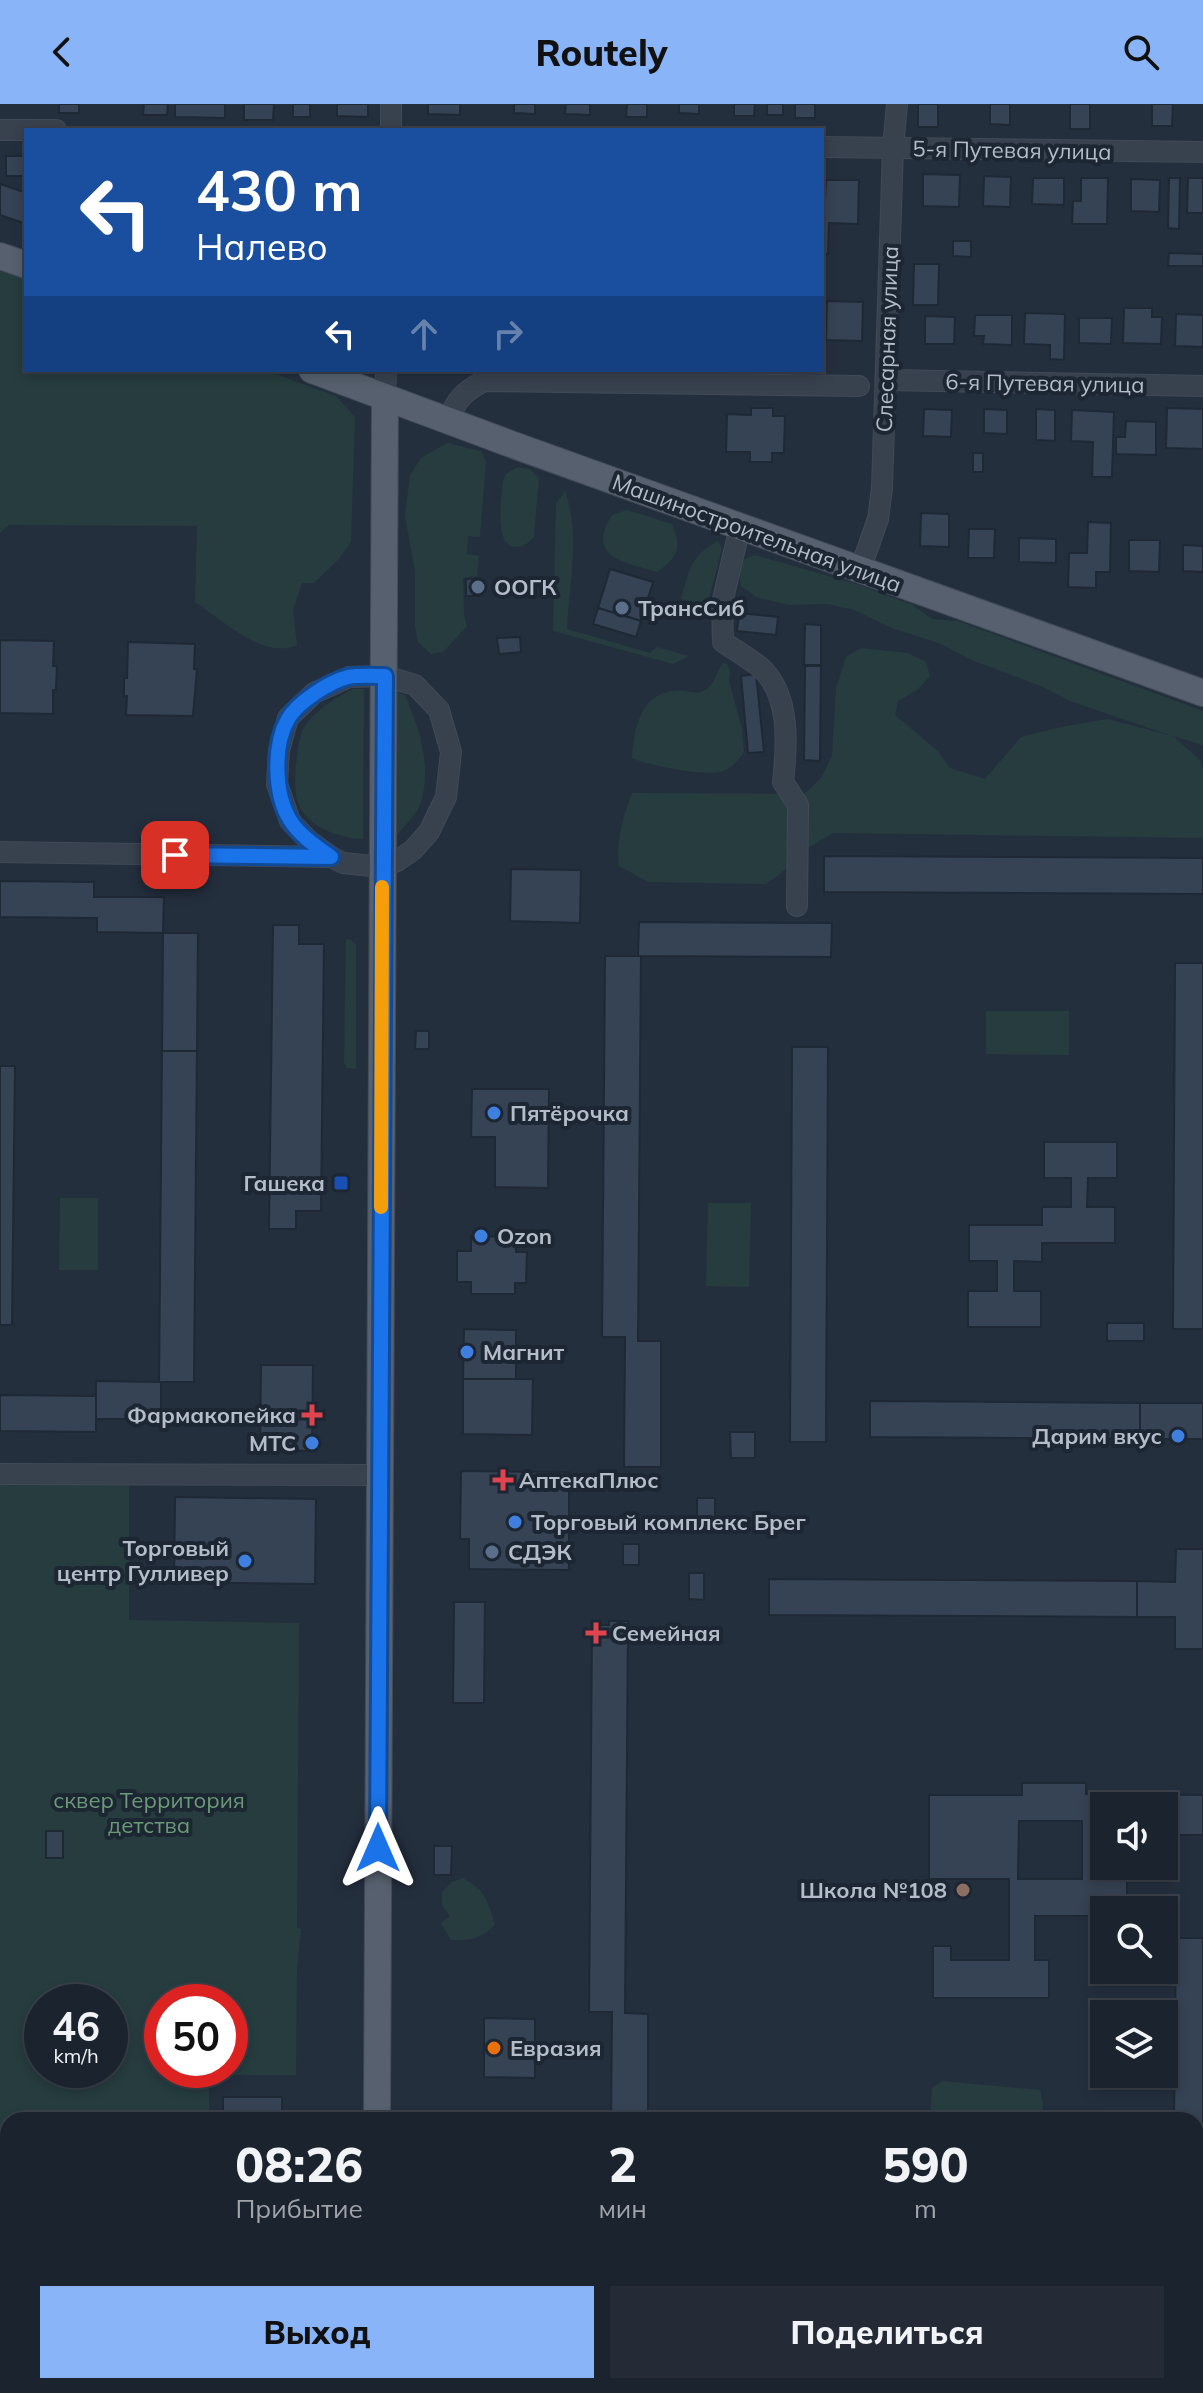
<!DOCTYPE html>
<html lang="ru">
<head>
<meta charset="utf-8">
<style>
  :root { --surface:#1b232e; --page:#242b36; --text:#f1f3f6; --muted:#a0a4aa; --line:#39404a; --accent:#8ab4f8 }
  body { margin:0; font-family:Mulish,sans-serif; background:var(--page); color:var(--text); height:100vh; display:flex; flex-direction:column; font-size:30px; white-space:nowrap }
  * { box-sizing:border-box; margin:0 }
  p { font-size:26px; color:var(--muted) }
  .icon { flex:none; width:44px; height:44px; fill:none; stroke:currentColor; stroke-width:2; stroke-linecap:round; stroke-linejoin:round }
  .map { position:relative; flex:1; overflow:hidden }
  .side { position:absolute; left:0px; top:2008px; width:1204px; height:282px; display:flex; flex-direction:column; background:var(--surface); border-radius:24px 24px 0 0; box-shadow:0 4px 12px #0003,0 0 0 2px var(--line) }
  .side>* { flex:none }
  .guide { position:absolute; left:24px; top:24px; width:800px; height:244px; border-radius:0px; box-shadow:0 4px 12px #0003,0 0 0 2px var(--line); background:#1a4fa0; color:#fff; overflow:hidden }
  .buttons { position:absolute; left:1090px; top:1688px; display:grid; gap:16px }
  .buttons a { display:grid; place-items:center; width:88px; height:88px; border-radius:0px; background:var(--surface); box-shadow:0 4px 12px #0003,0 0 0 2px var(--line); font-size:40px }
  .speed { position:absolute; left:24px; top:1880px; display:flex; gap:16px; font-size:40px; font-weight:700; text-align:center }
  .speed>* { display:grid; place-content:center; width:104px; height:104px; border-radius:50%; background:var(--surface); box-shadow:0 4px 12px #0003,0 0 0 2px var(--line); line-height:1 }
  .speed small { font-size:20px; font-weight:400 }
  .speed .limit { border:12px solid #d22; background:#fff; color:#111 }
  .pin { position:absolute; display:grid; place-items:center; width:68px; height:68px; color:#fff; margin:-34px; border-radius:16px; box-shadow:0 4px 12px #0006 }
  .me { position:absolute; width:88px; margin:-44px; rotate:0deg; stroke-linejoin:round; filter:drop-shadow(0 0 6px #0008) }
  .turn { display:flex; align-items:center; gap:28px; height:168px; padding:0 40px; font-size:36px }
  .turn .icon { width:104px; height:104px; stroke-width:2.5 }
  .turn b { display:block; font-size:56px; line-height:68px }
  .lanes { display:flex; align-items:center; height:76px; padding:0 40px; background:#0003; justify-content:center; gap:40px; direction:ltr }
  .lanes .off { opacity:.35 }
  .eta { display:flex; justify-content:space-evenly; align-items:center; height:136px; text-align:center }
  .eta b { font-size:48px; font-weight:800; line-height:56px }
  .button { display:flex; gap:16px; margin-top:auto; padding:16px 40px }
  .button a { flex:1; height:92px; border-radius:0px; background:var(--accent); color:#111; font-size:32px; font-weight:800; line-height:92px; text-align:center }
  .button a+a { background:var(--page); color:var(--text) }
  header { display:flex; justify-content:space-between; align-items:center; height:104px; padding:0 40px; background:var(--accent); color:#111; font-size:36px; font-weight:800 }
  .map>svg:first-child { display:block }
  .green { fill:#263c3f; fill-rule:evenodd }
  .building { fill:#364354; stroke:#1f2835; stroke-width:2; fill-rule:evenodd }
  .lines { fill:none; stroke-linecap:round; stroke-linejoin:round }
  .minor-casing { stroke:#414a57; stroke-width:22 }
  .major-casing { stroke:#414a57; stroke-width:28 }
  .minor { stroke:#38414e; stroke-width:20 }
  .major { stroke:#56606e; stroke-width:26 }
  .route-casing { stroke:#114b97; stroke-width:20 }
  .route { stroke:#1a73e8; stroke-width:14 }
  .slow { stroke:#f59e0b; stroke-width:14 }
  .service-dot { fill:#5c6f8a; stroke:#1d2633; stroke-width:3 }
  .shop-dot { fill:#3f7fe0; stroke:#1d2633; stroke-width:3 }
  .transit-dot { fill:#1a4fb4; stroke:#1d2633; stroke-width:3 }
  .health-dot { fill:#e0444e; stroke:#1d2633; stroke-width:3 }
  .education-dot { fill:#8d6e63; stroke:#1d2633; stroke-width:3 }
  .food-dot { fill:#e8710a; stroke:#1d2633; stroke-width:3 }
  .labels { text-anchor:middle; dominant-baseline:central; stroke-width:8; stroke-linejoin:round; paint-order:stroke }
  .street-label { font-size:22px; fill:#b4bcc9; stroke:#1d2633 }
  .poi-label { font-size:22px; font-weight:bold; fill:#b4bcc9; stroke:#1d2633; text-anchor:start }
  .park-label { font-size:22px; fill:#6b9a76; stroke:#1d2633 }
</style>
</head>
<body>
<header><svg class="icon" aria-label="back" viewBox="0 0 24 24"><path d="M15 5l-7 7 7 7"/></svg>Routely<svg class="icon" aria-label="search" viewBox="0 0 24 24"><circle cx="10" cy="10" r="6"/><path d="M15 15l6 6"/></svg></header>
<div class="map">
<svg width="1203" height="2289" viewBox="0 0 1203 2289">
  <rect width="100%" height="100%" fill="#242f3e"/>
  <!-- green -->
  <g class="green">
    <path d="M0,167L26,173V266H264L336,292L355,313L351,438L338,456L314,479H302L293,506L297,541C265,557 221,515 195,498L197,422L9,421L0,429Z"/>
    <polygon points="447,339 481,347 486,358 480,433 468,432 467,450 479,452 477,472 463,474 464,510 467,522 443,548 431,550 418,538 415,523 415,468 405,412 410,371 421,354"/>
    <path d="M518,363L530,365L539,374L534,433C529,438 526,442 518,443C492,445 502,392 503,376L506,370Z"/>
    <path d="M565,387C581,431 569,480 567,525L650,549L657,543L689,552L673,560L553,527L556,400Z"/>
    <path d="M627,406L672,420C682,443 678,454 657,468C625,458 585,454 612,411Z"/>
    <path d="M718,437L722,445L707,502L681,495C690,465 689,453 718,437Z"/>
    <path d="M755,451L853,479L913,501L932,515L958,517L1203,607V641L1173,632L1201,657L1203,668V734L833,729L806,745L779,771L765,780L648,778L619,762C615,737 624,712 632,689L804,690L821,674L832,652L836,584L846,553L860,544L908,549L926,558L930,572L917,586L898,597L895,611L938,647L950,664L985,675L1021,633L1066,622L1108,615L1172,632L1070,597L1043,583L969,555L941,540L892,524L854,506L828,500L790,501L756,493L741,482L738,465L745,455Z"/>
    <path d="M723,559L727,560L730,568L729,577L742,625L744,649C737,657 731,666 719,668C703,672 647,661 632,654C634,626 640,588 676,587C684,586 693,590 701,588C716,582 715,569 723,559Z"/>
    <path d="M353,585H364L363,735C340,735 304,722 297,696C294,683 295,666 297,653C298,641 300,627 308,618C320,603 337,593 353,585Z"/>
    <path d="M398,588L405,591C419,624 433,664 420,701C416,711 404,722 397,731Z"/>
    <polygon points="346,835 350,835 356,841 356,965 347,964 344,959"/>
    <polygon points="986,907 1069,907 1069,951 986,950"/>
    <polygon points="60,1094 98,1094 98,1166 59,1166"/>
    <polygon points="708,1099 751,1099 749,1183 706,1182"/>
    <path d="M0,1380L129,1381V1516L299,1519L297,1824L301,1825L297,1866L296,1971H220L209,1983V2016H8V2117H0ZM42,1898H110V1966H42ZM162,1898H230V1966H162Z"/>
    <path d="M463,1774C486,1787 488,1797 495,1820C481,1836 471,1836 451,1836L441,1819L450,1812L442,1801V1788L452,1778Z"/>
    <polygon points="942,1977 1040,1986 1043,2000 1042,2016 930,2016 932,1984"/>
  </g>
  <!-- building -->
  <g class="building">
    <rect x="59" y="0" width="20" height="9"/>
    <polygon points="144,0 168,0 167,11 143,11"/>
    <polygon points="175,0 225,0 225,14 175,13"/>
    <polygon points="244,0 274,0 273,16 244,16"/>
    <rect x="293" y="0" width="17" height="13"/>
    <polygon points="337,0 368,0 368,13 337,12"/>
    <polygon points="428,0 460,0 460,11 428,10"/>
    <polygon points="514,0 535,0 535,10 514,9"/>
    <polygon points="566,0 590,0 590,11 565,10"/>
    <polygon points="627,0 647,0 647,13 626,13"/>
    <polygon points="679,0 699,0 699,10 679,9"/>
    <polygon points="734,0 755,0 754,12 734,12"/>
    <rect x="767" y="0" width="16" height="11"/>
    <rect x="795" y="0" width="20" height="14"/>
    <rect x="918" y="0" width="20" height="23"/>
    <polygon points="990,0 1010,0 1010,21 990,20"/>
    <rect x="1070" y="0" width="20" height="25"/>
    <polygon points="1152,0 1173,0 1172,22 1152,22"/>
    <rect x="6" y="52" width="20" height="20"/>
    <polygon points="923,70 960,71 959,103 923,102"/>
    <polygon points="984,72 1011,73 1010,103 983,102"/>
    <polygon points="1033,74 1064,74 1064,101 1032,100"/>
    <polygon points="1081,74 1108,74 1107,120 1072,120 1073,97 1081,97"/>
    <polygon points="1169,74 1180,74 1179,125 1168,124"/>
    <polygon points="1188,74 1203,74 1203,109 1187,109"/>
    <polygon points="1131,75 1160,76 1159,108 1131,107"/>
    <polygon points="826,76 859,76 858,120 829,119 828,150 822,150 822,115 824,115"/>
    <polygon points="0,80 24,88 26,82 26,120 0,111"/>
    <polygon points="953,137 971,137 971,153 953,152"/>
    <polygon points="1169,149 1203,150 1203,162 1168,162"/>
    <polygon points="914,160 939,160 938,201 913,201"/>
    <polygon points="827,197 863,198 862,237 826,236"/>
    <polygon points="1124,204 1152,204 1152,213 1162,213 1161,240 1123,239"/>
    <polygon points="1025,209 1065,210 1064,256 1050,255 1050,241 1024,240"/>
    <polygon points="1176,210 1203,211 1203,243 1175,242"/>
    <polygon points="975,211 1012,211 1012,241 983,240 984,232 974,232"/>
    <polygon points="925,212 955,213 954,240 925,240"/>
    <polygon points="1079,214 1112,214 1111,240 1079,239"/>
    <polygon points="751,304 773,304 773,312 785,312 784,349 772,349 772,358 750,358 750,348 726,348 727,310 751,311"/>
    <polygon points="1167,304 1203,305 1203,345 1166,344"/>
    <polygon points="924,305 952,306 951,333 923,332"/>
    <polygon points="984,305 1007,306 1007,330 984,329"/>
    <polygon points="1036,305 1055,306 1055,337 1036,336"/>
    <polygon points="1072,306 1114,308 1112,373 1092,373 1093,338 1071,337"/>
    <polygon points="1126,317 1156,318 1156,351 1116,350 1116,333 1125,333"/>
    <rect x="973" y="349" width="10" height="19"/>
    <polygon points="921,409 949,410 949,443 920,442"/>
    <polygon points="1088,418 1111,419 1110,468 1096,468 1096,484 1068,483 1069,449 1087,449"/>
    <polygon points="969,425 995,425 994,454 968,454"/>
    <polygon points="1019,434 1056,435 1056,459 1019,458"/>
    <polygon points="1129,436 1160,436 1159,468 1129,467"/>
    <polygon points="1183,441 1203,442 1203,468 1183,467"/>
    <polygon points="610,465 653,478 641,517 598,504"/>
    <rect x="466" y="475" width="14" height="17"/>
    <polygon points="598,504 641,517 636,533 593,520"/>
    <polygon points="739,509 778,513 776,531 737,527"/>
    <polygon points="805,520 821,521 821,561 804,561"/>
    <polygon points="520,533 521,548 499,550 497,534"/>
    <polygon points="0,536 54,537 53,562 57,562 56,586 53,586 53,610 0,609"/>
    <polygon points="128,538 195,540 194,565 197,565 193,612 126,611 127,592 124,592 124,574 127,574"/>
    <polygon points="805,562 821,562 820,657 804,656"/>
    <polygon points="756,570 764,648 748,649 741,572"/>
    <polygon points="824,752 1203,754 1203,790 824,788"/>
    <polygon points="511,765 581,766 580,819 510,817"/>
    <polygon points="0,777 94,778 94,793 164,793 163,829 198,829 197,947 162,947 163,829 97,828 97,814 0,813"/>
    <polygon points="639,818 832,819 831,853 638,852"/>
    <polygon points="273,821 299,821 299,840 324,840 321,1107 296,1107 296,1125 269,1125"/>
    <polygon points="605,852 641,852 638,1237 661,1237 661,1363 624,1363 625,1233 602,1233"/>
    <polygon points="1175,859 1203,859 1203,1225 1173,1225"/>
    <polygon points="416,927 429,927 429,945 415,945"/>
    <polygon points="792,943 828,943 826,1338 790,1338"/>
    <polygon points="162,947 197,947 194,1278 161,1278 161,1315 96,1315 96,1277 159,1278"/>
    <polygon points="0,962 15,962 12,1221 0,1221"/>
    <polygon points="472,985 549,985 548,1084 495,1083 495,1033 471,1033"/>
    <polygon points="1044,1038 1117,1038 1117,1074 1088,1074 1087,1103 1115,1103 1115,1139 1042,1139 1042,1158 1014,1157 1014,1187 1041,1187 1041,1223 968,1223 968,1187 997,1187 997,1157 969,1157 969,1121 1042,1121 1042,1103 1071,1103 1071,1074 1044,1074"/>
    <polygon points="471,1132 515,1133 516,1148 527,1148 526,1179 515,1179 515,1190 471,1190 471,1178 457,1178 457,1147 471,1147"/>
    <rect x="1107" y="1219" width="37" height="18"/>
    <polygon points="464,1225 516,1226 516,1275 463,1275"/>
    <polygon points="261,1261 313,1261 312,1347 260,1346"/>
    <polygon points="463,1275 533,1275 532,1331 463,1330"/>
    <polygon points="0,1291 96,1292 96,1328 0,1327"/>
    <polygon points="870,1297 1140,1299 1140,1335 870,1333"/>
    <rect x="1140" y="1299" width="63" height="36"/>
    <polygon points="730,1328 755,1328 755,1354 731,1354"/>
    <polygon points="461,1367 569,1368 569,1466 469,1465 469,1435 460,1435"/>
    <polygon points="175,1393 316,1395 315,1480 174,1478"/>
    <rect x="697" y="1394" width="18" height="32"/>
    <rect x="623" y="1440" width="16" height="21"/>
    <polygon points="1176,1445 1203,1445 1203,1545 1175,1545 1175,1513 1137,1513 1137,1477 1175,1478"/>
    <polygon points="689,1469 704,1469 704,1496 689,1495"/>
    <polygon points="769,1475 1137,1477 1137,1513 769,1511"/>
    <polygon points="454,1498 485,1498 484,1599 453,1599"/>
    <polygon points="609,1517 628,1517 625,1909 648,1910 648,2016 611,2016 612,1908 589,1908 592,1521 609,1521"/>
    <path d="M1022,1679H1086V1690L1203,1691V1731H1164V1702H1104V1762H1111V1775H1127V1806H1104V1812H1035V1856H1049V1894H933V1842H951V1856H1009V1775H929V1691H1022ZM1019,1717H1082V1775H1018Z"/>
    <rect x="46" y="1727" width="17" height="27"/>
    <polygon points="434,1742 452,1742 451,1771 434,1771"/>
    <polygon points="1176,1834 1203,1834 1203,2036 1196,2036 1196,2016 1174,2016"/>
    <polygon points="484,1914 535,1915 535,1974 484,1973"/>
    <rect x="223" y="1993" width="59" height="23"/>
    <rect x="1196" y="2111" width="7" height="107"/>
    <rect x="0" y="2129" width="8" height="130"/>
    <rect x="452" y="2282" width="60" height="7"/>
    <rect x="585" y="2282" width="37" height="7"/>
  </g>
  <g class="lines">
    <defs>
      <g id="minor">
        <polyline points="391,0 391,26"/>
        <polyline points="0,26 56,26"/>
        <polyline points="822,43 1203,48"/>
        <polyline points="887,276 1203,282"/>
        <polyline points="385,293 386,266"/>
        <path d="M449,316C455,296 465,287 484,277L859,282"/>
        <path d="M740,423L722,499L723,538C735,546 748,554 760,563C791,590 787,642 783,678L798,701L797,802"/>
        <polyline points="860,466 878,415 882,384 893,44 897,0"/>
        <polygon points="385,572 415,581 439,606 451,648 446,693 429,728 413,746 397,757 382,763 343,759 331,753 309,737 290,717 277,680 279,646 288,614 314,589 349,573"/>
        <polyline points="0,748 331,753"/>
        <polyline points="0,1370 380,1371"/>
      </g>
      <g id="major">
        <polyline points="0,152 26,161"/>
        <polyline points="312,266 508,339 1203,589"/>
        <polyline points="377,2016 385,293"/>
        <polyline points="375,2289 375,2282"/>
      </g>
    </defs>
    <!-- minor casing -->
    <use href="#minor" class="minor-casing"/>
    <!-- major casing -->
    <use href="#major" class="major-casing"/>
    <!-- minor -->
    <use href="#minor" class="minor"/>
    <!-- major -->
    <use href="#major" class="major"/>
  </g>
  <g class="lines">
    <defs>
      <path id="route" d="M175,751L331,753C317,743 299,731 290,716C274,690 273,641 288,615C298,598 329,578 348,573C359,571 374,572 385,572L378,1744"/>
    </defs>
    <!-- route casing -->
    <use href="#route" class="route-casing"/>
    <!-- route -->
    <use href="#route" class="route"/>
    <!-- slow -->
    <polyline class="slow" points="381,1103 382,783"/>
  </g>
  <!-- markers -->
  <g class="service-dot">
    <circle cx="478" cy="483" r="8"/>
    <circle cx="622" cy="504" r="8"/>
    <circle cx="492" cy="1448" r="8"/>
  </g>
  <g class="shop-dot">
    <circle cx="494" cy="1009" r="8"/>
    <circle cx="481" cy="1132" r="8"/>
    <circle cx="467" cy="1248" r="8"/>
    <circle cx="1178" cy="1332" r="8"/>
    <circle cx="312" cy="1339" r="8"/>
    <circle cx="515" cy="1418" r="8"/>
    <circle cx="245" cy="1457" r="8"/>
  </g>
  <rect class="transit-dot" x="333" y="1071" width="16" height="16" rx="4"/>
  <g class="health-dot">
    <path d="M308 1299h8v8h8v8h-8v8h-8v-8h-8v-8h8z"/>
    <path d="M499 1364h8v8h8v8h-8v8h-8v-8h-8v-8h8z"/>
    <path d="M592 1517h8v8h8v8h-8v8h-8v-8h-8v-8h8z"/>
  </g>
  <circle class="education-dot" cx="963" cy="1786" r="8"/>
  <circle class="food-dot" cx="494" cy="1944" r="8"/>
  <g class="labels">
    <!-- street labels -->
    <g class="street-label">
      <text transform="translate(1012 46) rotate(1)">5-я Путевая улица</text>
      <text transform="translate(887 235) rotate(-88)">Слесарная улица</text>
      <text transform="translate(1045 279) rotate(1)">6-я Путевая улица</text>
      <text transform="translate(757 429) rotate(20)">Машиностроительная улица</text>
    </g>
    <!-- poi labels -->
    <g class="poi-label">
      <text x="494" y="483">ООГК</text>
      <text x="638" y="504">ТрансСиб</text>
      <text x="510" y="1009">Пятёрочка</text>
      <text x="325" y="1079" text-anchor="end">Гашека</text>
      <text x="497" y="1132">Ozon</text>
      <text x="483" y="1248">Магнит</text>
      <text x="296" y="1311" text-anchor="end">Фармакопейка</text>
      <text x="1162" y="1332" text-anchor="end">Дарим вкус</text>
      <text x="296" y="1339" text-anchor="end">МТС</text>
      <text x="519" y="1376">АптекаПлюс</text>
      <text x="531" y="1418">Торговый комплекс Брег</text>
      <text x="229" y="1444" text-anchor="end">Торговый<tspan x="229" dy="25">центр Гулливер</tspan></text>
      <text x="508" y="1448">СДЭК</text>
      <text x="612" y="1529">Семейная</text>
      <text x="947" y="1786" text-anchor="end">Школа №108</text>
      <text x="510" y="1944">Евразия</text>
    </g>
    <!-- park labels -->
    <g class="park-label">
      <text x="149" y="1696">сквер Территория<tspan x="149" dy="25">детства</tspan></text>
    </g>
  </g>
</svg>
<div class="buttons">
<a><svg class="icon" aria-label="sound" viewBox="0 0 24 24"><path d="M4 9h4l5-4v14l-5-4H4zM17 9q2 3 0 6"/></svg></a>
<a><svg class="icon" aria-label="search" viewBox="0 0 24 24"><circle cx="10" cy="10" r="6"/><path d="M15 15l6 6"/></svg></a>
<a><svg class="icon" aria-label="layers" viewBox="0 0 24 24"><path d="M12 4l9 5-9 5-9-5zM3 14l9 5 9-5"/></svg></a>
</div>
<div class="speed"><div>46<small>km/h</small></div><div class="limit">50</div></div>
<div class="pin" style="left:175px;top:751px;background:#d93025"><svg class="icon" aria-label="arrive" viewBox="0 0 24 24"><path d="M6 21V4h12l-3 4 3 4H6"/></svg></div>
<svg class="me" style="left:378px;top:1744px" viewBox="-20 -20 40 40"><path d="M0-17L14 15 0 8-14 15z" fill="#1a73e8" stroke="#fff" stroke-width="4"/></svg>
<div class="guide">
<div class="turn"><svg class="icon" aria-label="left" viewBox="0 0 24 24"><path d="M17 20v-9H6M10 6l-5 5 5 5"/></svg><div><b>430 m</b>Налево</div></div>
<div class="lanes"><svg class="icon" aria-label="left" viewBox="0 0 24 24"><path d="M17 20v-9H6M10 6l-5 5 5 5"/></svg><svg class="icon off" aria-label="ahead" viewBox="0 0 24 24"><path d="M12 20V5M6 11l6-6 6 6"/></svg><svg class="icon off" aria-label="right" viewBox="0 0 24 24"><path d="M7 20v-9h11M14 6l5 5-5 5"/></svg></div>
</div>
<section class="side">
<div class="eta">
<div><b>08:26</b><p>Прибытие</p></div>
<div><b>2</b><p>мин</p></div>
<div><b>590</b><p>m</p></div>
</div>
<div class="button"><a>Выход</a><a>Поделиться</a></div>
</section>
</div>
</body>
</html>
